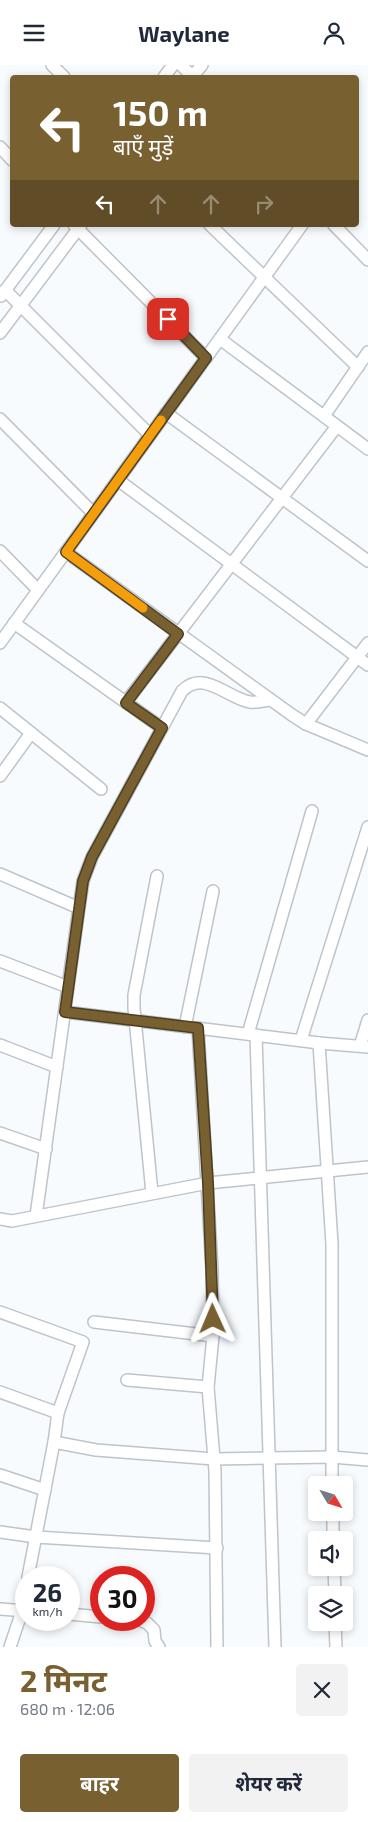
<!DOCTYPE html>
<html lang="hi">
<head>
<meta charset="utf-8">
<style>
  :root { --surface:#fff; --page:#f2f2f3; --text:#1f2937; --muted:#747a83; --accent:#786031 }
  body { margin:0; font-family:"Exo 2","Noto Sans Devanagari",sans-serif; background:var(--page); color:var(--text); height:100vh; display:flex; flex-direction:column; font-size:19px; white-space:nowrap }
  * { box-sizing:border-box; margin:0 }
  p { font-size:16px; color:var(--muted) }
  .icon { flex:none; width:28px; height:28px; fill:none; stroke:currentColor; stroke-width:2; stroke-linecap:round; stroke-linejoin:round }
  .map { position:relative; height:1582px; overflow:hidden }
  .details { display:flex; flex-direction:column; background:var(--surface); flex:1 }
  .details>* { flex:none }
  .banner { position:absolute; left:10px; top:10px; width:349px; height:152px; border-radius:5px; box-shadow:0 2px 8px #0003; background:#786031; color:#fff; overflow:hidden }
  .needle { width:32px; rotate:128deg }
  .controls { position:absolute; left:308px; top:1411px; display:grid; gap:10px }
  .controls a { display:grid; place-items:center; width:45px; height:45px; border-radius:5px; background:var(--surface); box-shadow:0 2px 8px #0003; font-size:25px }
  .speed { position:absolute; left:15px; top:1501px; display:flex; gap:10px; font-size:25px; font-weight:700; text-align:center }
  .speed>* { display:grid; place-content:center; width:65px; height:65px; border-radius:50%; background:var(--surface); box-shadow:0 2px 8px #0003; line-height:1 }
  .speed small { font-size:12px; font-weight:400 }
  .speed .limit { border:8px solid #d22; background:#fff; color:#111 }
  .pin { position:absolute; display:grid; place-items:center; width:42px; height:42px; color:#fff; margin:-21px; border-radius:10px; box-shadow:0 2px 8px #0006 }
  .me { position:absolute; width:55px; margin:-28px; rotate:359deg; stroke-linejoin:round; filter:drop-shadow(0 0 4px #0008) }
  .turn { display:flex; align-items:center; gap:18px; height:105px; padding:0 20px; font-size:22px }
  .turn .icon { width:65px; height:65px; stroke-width:2.5 }
  .turn b { display:block; font-size:35px; line-height:42px }
  .lanes { display:flex; align-items:center; height:48px; padding:0 20px; background:#0003; justify-content:center; gap:25px; direction:ltr }
  .lanes .off { opacity:.35 }
  .round { display:grid; place-items:center; flex:none; width:52px; height:52px; border-radius:5px; background:var(--page) }
  .head { display:flex; align-items:center; justify-content:space-between; height:85px; padding:0 20px }
  h1 { font-size:30px; font-weight:700; line-height:38px; color:var(--accent) }
  .primary-button { display:flex; gap:10px; margin-top:auto; padding:10px 20px }
  .primary-button a { flex:1; height:58px; border-radius:5px; background:var(--accent); color:#fff; font-size:20px; font-weight:700; line-height:58px; text-align:center }
  .primary-button a+a { background:var(--page); color:var(--text) }
  header { display:flex; justify-content:space-between; align-items:center; height:65px; padding:0 20px; background:var(--surface); font-size:22px; font-weight:700 }
  .map>svg:first-child { display:block }
  .lines { fill:none; stroke-linecap:round; stroke-linejoin:round }
  .street-casing { stroke:#bdc4cc; stroke-width:14 }
  .street { stroke:#fff; stroke-width:11 }
  .route-casing { stroke:#4e3e20; stroke-width:12 }
  .route { stroke:#786031; stroke-width:9 }
  .slow { stroke:#f59e0b; stroke-width:9 }
</style>
</head>
<body>
<header><svg class="icon" aria-label="menu" viewBox="0 0 24 24"><path d="M4 6h16M4 12h16M4 18h16"/></svg>Waylane<svg class="icon" aria-label="person" viewBox="0 0 24 24"><circle cx="12" cy="8" r="4"/><path d="M4 21q1-7 8-7t8 7"/></svg></header>
<div class="map">
<svg width="368" height="1582" viewBox="0 0 368 1582">
  <rect width="100%" height="100%" fill="#f8fbfe"/>
  <g class="lines">
    <defs>
      <g id="street">
        <polyline points="52,0 64,12"/>
        <polyline points="181,0 193,12"/>
        <polyline points="164,12 173,0"/>
        <polyline points="192,12 202,0"/>
        <polyline points="0,82 12,95"/>
        <polyline points="74,160 206,293"/>
        <polyline points="210,160 358,302"/>
        <polyline points="334,160 368,195"/>
        <polyline points="5,225 150,370"/>
        <polyline points="1,231 54,160"/>
        <polyline points="0,268 81,160"/>
        <polyline points="220,274 368,384"/>
        <polyline points="166,348 368,496"/>
        <polyline points="324,351 368,287"/>
        <polyline points="0,354 93,448"/>
        <polyline points="118,415 368,600"/>
        <polyline points="0,486 38,525"/>
        <polyline points="66,487 292,650 306,659 368,685"/>
        <polyline points="14,558 162,663"/>
        <polyline points="0,578 302,160"/>
        <polyline points="126,637 337,361"/>
        <polyline points="0,643 101,724"/>
        <polyline points="306,659 368,578"/>
        <polyline points="0,711 31,668"/>
        <polyline points="0,809 79,843"/>
        <polyline points="0,896 68,922"/>
        <polyline points="65,947 319,978 332,1179 332,1420"/>
        <polyline points="185,962 213,826"/>
        <polyline points="198,963 212,1205 213,1271 208,1322 215,1406 217,1582"/>
        <polyline points="248,969 312,746"/>
        <polyline points="256,970 275,1582"/>
        <polyline points="301,975 368,762"/>
        <polyline points="319,978 368,982"/>
        <polyline points="0,980 57,1002"/>
        <polyline points="360,981 368,955"/>
        <polyline points="0,1068 46,1084"/>
        <polyline points="152,1128 134,943 134,930 157,811"/>
        <path d="M36,1151L79,843L83,816L92,792L182,626C204,604 227,633 250,637C257,638 263,636 270,635"/>
        <polyline points="0,1154 12,1156 208,1118 368,1102"/>
        <polyline points="0,1247 83,1277 58,1348"/>
        <polyline points="94,1257 213,1271"/>
        <polyline points="127,1315 208,1322"/>
        <polyline points="0,1327 58,1348 54,1377"/>
        <polyline points="0,1410 45,1425"/>
        <polyline points="333,1448 333,1475"/>
        <polyline points="0,1467 36,1472 217,1483"/>
        <polyline points="334,1502 335,1530"/>
        <polyline points="28,1512 54,1377 96,1385 214,1394 332,1392 368,1395"/>
        <polyline points="0,1544 26,1546"/>
        <polyline points="69,1549 101,1552"/>
        <polyline points="139,1555 147,1558 154,1565 155,1576 159,1582"/>
        <polyline points="335,1558 336,1582"/>
        <polyline points="10,1582 22,1546 26,1524"/>
      </g>
    </defs>
    <!-- street casing -->
    <use href="#street" class="street-casing"/>
    <!-- street -->
    <use href="#street" class="street"/>
  </g>
  <g class="lines">
    <defs>
      <polyline id="route" points="168,254 206,293 66,487 178,569 126,638 162,663 92,792 83,816 65,947 198,963 208,1118 213,1254"/>
    </defs>
    <!-- route casing -->
    <use href="#route" class="route-casing"/>
    <!-- route -->
    <use href="#route" class="route"/>
    <!-- slow -->
    <polyline class="slow" points="143,543 66,487 161,355"/>
  </g>
</svg>
<div class="controls">
<a><svg class="needle" viewBox="-14 -14 28 28"><path d="M0-13l5 13h-10z" fill="#e53935"/><path d="M0 13l5-13h-10z" fill="#747a83"/></svg></a>
<a><svg class="icon" aria-label="sound" viewBox="0 0 24 24"><path d="M4 9h4l5-4v14l-5-4H4zM17 9q2 3 0 6"/></svg></a>
<a><svg class="icon" aria-label="layers" viewBox="0 0 24 24"><path d="M12 4l9 5-9 5-9-5zM3 14l9 5 9-5"/></svg></a>
</div>
<div class="speed"><div>26<small>km/h</small></div><div class="limit">30</div></div>
<div class="pin" style="left:168px;top:254px;background:#d93025"><svg class="icon" aria-label="arrive" viewBox="0 0 24 24"><path d="M6 21V4h12l-3 4 3 4H6"/></svg></div>
<svg class="me" style="left:213px;top:1254px" viewBox="-20 -20 40 40"><path d="M0-17L14 15 0 8-14 15z" fill="#786031" stroke="#fff" stroke-width="4"/></svg>
<div class="banner">
<div class="turn"><svg class="icon" aria-label="left" viewBox="0 0 24 24"><path d="M17 20v-9H6M10 6l-5 5 5 5"/></svg><div><b>150 m</b>बाएँ मुड़ें</div></div>
<div class="lanes"><svg class="icon" aria-label="left" viewBox="0 0 24 24"><path d="M17 20v-9H6M10 6l-5 5 5 5"/></svg><svg class="icon off" aria-label="ahead" viewBox="0 0 24 24"><path d="M12 20V5M6 11l6-6 6 6"/></svg><svg class="icon off" aria-label="ahead" viewBox="0 0 24 24"><path d="M12 20V5M6 11l6-6 6 6"/></svg><svg class="icon off" aria-label="right" viewBox="0 0 24 24"><path d="M7 20v-9h11M14 6l5 5-5 5"/></svg></div>
</div>
</div>
<section class="details">
<div class="head"><div><h1>2 मिनट</h1><p>680 m · 12:06</p></div><a class="round"><svg class="icon" aria-label="close" viewBox="0 0 24 24"><path d="M6 6l12 12M18 6L6 18"/></svg></a></div>
<div class="primary-button"><a>बाहर</a><a>शेयर करें</a></div>
</section>
</body>
</html>
